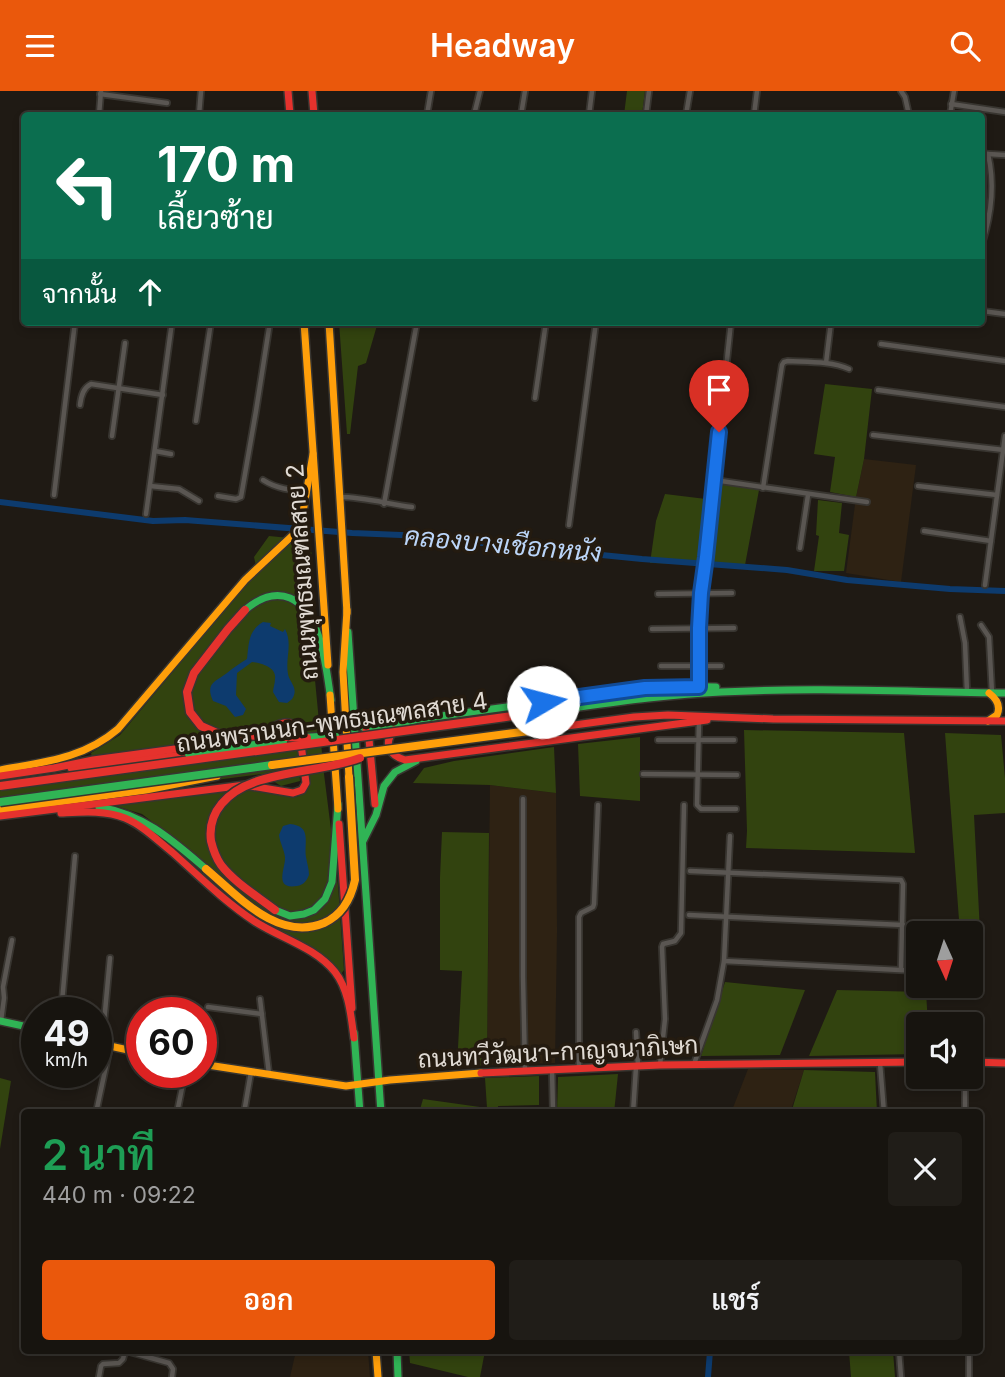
<!DOCTYPE html>
<html lang="th">
<head>
<meta charset="utf-8">
<style>
  :root { --surface:#17140f; --page:#201d18; --text:#f1f3f6; --muted:#9e9e9e; --line:#36332f; --accent:#ea580c }
  body { margin:0; font-family:Inter,Sarabun,sans-serif; background:var(--page); color:var(--text); height:100vh; display:flex; flex-direction:column; font-size:26px; white-space:nowrap }
  * { box-sizing:border-box; margin:0 }
  p { font-size:23px; color:var(--muted) }
  .icon { flex:none; width:38px; height:38px; fill:none; stroke:currentColor; stroke-width:2; stroke-linecap:round; stroke-linejoin:round }
  .map { position:relative; flex:1; overflow:hidden }
  .sheet { position:absolute; left:21px; top:1018px; width:962px; height:245px; display:flex; flex-direction:column; background:var(--surface); border-radius:7px; box-shadow:0 4px 10px #0003,0 0 0 2px var(--line) }
  .sheet>* { flex:none }
  .top-card { position:absolute; left:21px; top:21px; width:964px; height:214px; border-radius:7px; box-shadow:0 4px 10px #0003,0 0 0 2px var(--line); background:#0b6e4f; color:#fff; overflow:hidden }
  .needle { width:46px; rotate:177deg }
  .fabs { position:absolute; left:906px; top:830px; display:grid; gap:14px }
  .fabs a { display:grid; place-items:center; width:77px; height:77px; border-radius:7px; background:var(--surface); box-shadow:0 4px 10px #0003,0 0 0 2px var(--line); font-size:35px }
  .speed { position:absolute; left:21px; top:906px; display:flex; gap:14px; font-size:35px; font-weight:700; text-align:center }
  .speed>* { display:grid; place-content:center; width:91px; height:91px; border-radius:50%; background:var(--surface); box-shadow:0 4px 10px #0003,0 0 0 2px var(--line); line-height:1 }
  .speed small { font-size:18px; font-weight:400 }
  .speed .limit { border:10px solid #d22; background:#fff; color:#111 }
  .pin { position:absolute; display:grid; place-items:center; width:60px; height:60px; color:#fff; margin:-72px -30px; border-radius:50% 50% 50% 0; rotate:-45deg; box-shadow:0 0 7px #0007 }
  .pin .icon { rotate:45deg }
  .me { position:absolute; width:77px; margin:-38px; rotate:82deg; stroke-linejoin:round; filter:drop-shadow(0 0 5px #0008) }
  .turn { display:flex; align-items:center; gap:24px; height:147px; padding:0 21px; font-size:32px }
  .turn .icon { width:91px; height:91px; stroke-width:2.5 }
  .turn b { display:block; font-size:49px; line-height:60px }
  .then { display:flex; align-items:center; height:66px; padding:0 21px; background:#0003; gap:14px; font-size:26px }
  .round { display:grid; place-items:center; flex:none; width:74px; height:74px; border-radius:7px; background:var(--page) }
  .head { display:flex; align-items:center; justify-content:space-between; height:119px; padding:0 21px }
  h1 { font-size:42px; font-weight:600; line-height:52px; color:#1e9e55 }
  .button { display:flex; gap:14px; margin-top:auto; padding:14px 21px }
  .button a { flex:1; height:80px; border-radius:7px; background:var(--accent); color:#fff; font-size:28px; font-weight:600; line-height:80px; text-align:center }
  .button a+a { background:var(--page); color:var(--text) }
  header { display:flex; justify-content:space-between; align-items:center; height:91px; padding:0 21px; background:var(--accent); color:#fff; font-size:32px; font-weight:600 }
  .map>svg:first-child { display:block }
  .built { fill:#2e2213 }
  .green { fill:#32430f }
  .water { fill:#0d3b6e }
  .lines { fill:none; stroke-linecap:round; stroke-linejoin:round }
  .canal { stroke:#0d3b6e; stroke-width:6 }
  .street-casing { stroke:#383530; stroke-width:8 }
  .fast-casing { stroke:#383530; stroke-width:10 }
  .slow-casing { stroke:#383530; stroke-width:10 }
  .jam-casing { stroke:#383530; stroke-width:10 }
  .street { stroke:#5a5652; stroke-width:4.5 }
  .fast { stroke:#30b455; stroke-width:7 }
  .slow { stroke:#ff9f0a; stroke-width:7 }
  .jam { stroke:#e5322d; stroke-width:7 }
  .fast-bridge-casing { stroke:#383530; stroke-width:11; stroke-linecap:butt }
  .slow-bridge-casing { stroke:#383530; stroke-width:11; stroke-linecap:butt }
  .jam-bridge-casing { stroke:#383530; stroke-width:11; stroke-linecap:butt }
  .fast-bridge { stroke:#30b455; stroke-width:8 }
  .slow-bridge { stroke:#ff9f0a; stroke-width:8 }
  .jam-bridge { stroke:#e5322d; stroke-width:8 }
  .route-casing { stroke:#114b97; stroke-width:18 }
  .route { stroke:#1a73e8; stroke-width:12 }
  .labels { text-anchor:middle; dominant-baseline:central; stroke-width:7; stroke-linejoin:round; paint-order:stroke }
  .street-label { font-size:24px; fill:#e1dbd4; stroke:#241b10 }
  .water-label { font-size:26px; font-style:italic; fill:#bbd5f8; stroke:#241b10 }
</style>
</head>
<body>
<header><svg class="icon" aria-label="menu" viewBox="0 0 24 24"><path d="M4 6h16M4 12h16M4 18h16"/></svg>Headway<svg class="icon" aria-label="search" viewBox="0 0 24 24"><circle cx="10" cy="10" r="6"/><path d="M15 15l6 6"/></svg></header>
<div class="map">
<svg width="1005" height="1286" viewBox="0 0 1005 1286">
  <rect width="100%" height="100%" fill="#1f1a14"/>
  <!-- built -->
  <g class="built">
    <polygon points="864,368 916,374 901,491 846,482 856,406"/>
    <polygon points="490,694 556,702 557,840 555,972 487,974"/>
    <polygon points="748,978 804,979 790,1022 731,1022"/>
    <polygon points="296,1260 368,1260 370,1286 290,1286"/>
  </g>
  <!-- green -->
  <g class="green">
    <polygon points="627,0 645,0 642,24 624,24"/>
    <polygon points="339,231 378,231 366,272 358,275 350,343 347,343"/>
    <polygon points="825,293 872,298 864,368 856,406 830,401 835,366 814,363"/>
    <polygon points="711,389 759,399 745,474 650,472 656,430 665,403 706,408"/>
    <polygon points="818,409 842,412 839,442 849,444 844,480 814,480 819,445 816,444"/>
    <polygon points="269,445 310,449 313,476 308,477 313,568 324,683 338,794 344,879 341,883 327,868 268,833 259,817 194,763 142,723 112,714 239,696 297,706 304,701 310,692 304,639 92,666 91,662 120,644 257,480 254,466"/>
    <polygon points="744,639 904,642 915,762 746,757 747,740"/>
    <polygon points="297,641 300,690 281,695 262,683 0,717 0,690 259,656 264,648"/>
    <polygon points="945,642 1001,644 1005,687 1005,722 974,724 980,841 960,842"/>
    <polygon points="640,646 640,710 580,705 578,653"/>
    <polygon points="554,656 556,702 490,694 413,692 424,677 454,670"/>
    <polygon points="442,741 489,742 487,974 457,976 462,880 440,879 440,786"/>
    <polygon points="725,891 805,899 780,964 701,965"/>
    <polygon points="837,899 926,901 928,933 919,933 919,963 809,965"/>
    <polygon points="804,979 875,981 877,1022 791,1022"/>
    <polygon points="618,983 614,1022 557,1022 558,986"/>
    <polygon points="539,985 539,1014 498,1015 498,1022 435,1021 435,1022 419,1022 423,1008 487,1017 485,987"/>
    <polygon points="0,987 11,990 0,1058"/>
    <polygon points="409,1260 485,1260 480,1286 468,1286 410,1272"/>
    <polygon points="849,1260 893,1260 895,1286 851,1286"/>
  </g>
  <!-- water -->
  <g class="water">
    <path d="M263,531L271,532L270,535L283,541L285,538C293,553 285,567 288,583C289,590 297,596 294,604C293,608 291,609 287,612L279,611L273,601C273,597 275,593 275,588C277,576 261,572 252,571L237,582L236,604L246,618L243,624L235,626L226,615L213,610C205,592 215,591 227,582C233,577 240,572 247,568C249,552 248,540 263,531Z"/>
    <path d="M290,733C312,735 304,751 306,766C307,772 309,778 309,784C307,789 304,794 297,795C273,799 286,776 285,766C284,758 280,752 279,744L283,735Z"/>
  </g>
  <g class="lines">
    <!-- canal -->
    <g class="canal">
      <polyline points="0,411 153,430 185,429 352,442 401,444 642,468 787,479 847,489 950,498 1005,500"/>
      <polyline points="708,1286 710,1260"/>
    </g>
    <defs>
      <g id="street">
        <polyline points="901,0 905,6 909,24"/>
        <polyline points="100,3 167,12"/>
        <polyline points="951,13 1005,21"/>
        <polyline points="99,24 101,0"/>
        <polyline points="199,24 201,0"/>
        <polyline points="427,24 431,0"/>
        <polyline points="474,24 480,0"/>
        <polyline points="521,24 525,0"/>
        <polyline points="589,24 592,0"/>
        <polyline points="646,24 649,0"/>
        <polyline points="686,24 690,0"/>
        <polyline points="754,24 757,0"/>
        <polyline points="950,24 954,0"/>
        <path d="M982,62L988,63C995,93 991,125 982,153"/>
        <polyline points="988,63 1005,64"/>
        <polyline points="982,220 1005,223"/>
        <polyline points="881,253 1005,270"/>
        <polyline points="826,272 831,231"/>
        <polyline points="878,299 1005,316"/>
        <polyline points="535,307 546,231"/>
        <path d="M80,314C81,305 83,297 91,293L163,304"/>
        <polyline points="196,330 211,231"/>
        <polyline points="873,344 1004,359"/>
        <polyline points="112,345 125,252"/>
        <polyline points="155,360 171,363"/>
        <path d="M263,389C277,398 290,399 306,400"/>
        <polyline points="714,389 867,411"/>
        <polyline points="150,395 179,398 199,410"/>
        <polyline points="918,395 997,404"/>
        <path d="M763,397L782,274L784,271L788,270C806,271 832,270 849,278"/>
        <polyline points="54,404 75,231"/>
        <polyline points="218,405 236,408 241,406 256,320 270,231"/>
        <path d="M340,406C364,406 388,413 412,416"/>
        <polyline points="384,413 417,231"/>
        <polyline points="146,423 172,231"/>
        <polyline points="569,434 596,231"/>
        <polyline points="924,440 991,450"/>
        <polyline points="800,457 808,404"/>
        <polyline points="985,494 1005,345"/>
        <polyline points="658,503 732,502"/>
        <polyline points="960,526 965,552 967,601"/>
        <polyline points="981,534 989,546 992,602"/>
        <polyline points="652,538 734,537"/>
        <polyline points="661,575 721,575"/>
        <polyline points="699,596 699,522 706,466 731,231"/>
        <polyline points="699,630 697,714 701,718 736,718"/>
        <polyline points="658,649 734,649"/>
        <polyline points="643,683 737,684"/>
        <polyline points="523,708 523,886 525,979"/>
        <polyline points="690,780 901,789 903,793 901,879"/>
        <polyline points="689,824 903,834"/>
        <polyline points="724,870 919,880"/>
        <polyline points="260,908 269,983"/>
        <polyline points="208,916 262,923"/>
        <polyline points="61,922 75,765"/>
        <polyline points="1,930 4,907 3,896 12,849"/>
        <polyline points="636,941 638,975"/>
        <polyline points="102,953 110,867"/>
        <polyline points="880,972 884,1022"/>
        <polyline points="694,973 717,909 724,870 730,745"/>
        <polyline points="660,974 665,928 662,856 663,853 675,850 681,842 684,714"/>
        <polyline points="579,977 579,826 581,822 593,816 594,813 598,714"/>
        <polyline points="552,978 553,1022"/>
        <polyline points="965,985 965,1022"/>
        <polyline points="96,1022 110,956"/>
        <polyline points="177,1022 185,982"/>
        <polyline points="244,1022 251,981"/>
        <polyline points="633,1022 636,976"/>
        <polyline points="126,1260 169,1272 173,1278 172,1286"/>
        <polyline points="899,1260 901,1286"/>
        <polyline points="969,1260 969,1286"/>
        <polyline points="99,1286 101,1275 103,1273 119,1272 123,1268 125,1260"/>
      </g>
      <g id="fast">
        <path d="M245,519C258,508 273,500 290,507C322,521 326,578 331,609"/>
        <polyline points="348,541 381,1022"/>
        <path d="M535,622C597,614 659,604 721,601C816,596 910,601 1005,602"/>
        <polyline points="355,624 363,636 367,638 375,638 419,628 645,597 672,595 716,596"/>
        <path d="M99,716C145,724 172,749 206,778"/>
        <polyline points="363,750 376,724 384,695 395,681 416,670"/>
        <polyline points="275,819 290,825 304,823 314,819 325,808 332,791 338,713"/>
        <polyline points="0,930 37,938"/>
        <polyline points="354,942 360,1022"/>
        <polyline points="397,1260 398,1286"/>
      </g>
      <g id="slow">
        <polyline points="304,231 328,574"/>
        <polyline points="329,231 347,522"/>
        <polyline points="347,519 343,581 349,686"/>
        <polyline points="330,604 338,718"/>
        <path d="M988,630L997,624C1001,615 997,608 989,602"/>
        <path d="M0,679C44,671 83,668 118,638L245,489L294,443L302,427L313,363"/>
        <polyline points="0,719 146,699 217,685"/>
        <polyline points="96,952 142,962"/>
        <polyline points="201,973 346,995 390,989 481,982"/>
        <polyline points="376,1260 378,1286"/>
      </g>
      <g id="jam">
        <polyline points="288,0 290,24"/>
        <polyline points="312,0 314,24"/>
        <polyline points="366,639 369,648 375,713"/>
        <path d="M394,639C383,653 389,664 405,669L707,629"/>
        <polyline points="537,639 634,626 668,624 773,628 1005,630"/>
        <polyline points="71,677 189,663"/>
        <path d="M0,685L54,677L93,669L242,649C248,647 254,646 260,643C273,637 285,625 299,637L306,692L302,699L293,702L245,694L0,725"/>
        <path d="M61,722C82,721 105,719 125,727C142,734 157,749 172,761C199,785 224,810 254,830C280,847 315,856 335,881C349,899 351,925 354,947"/>
        <polyline points="339,733 352,917"/>
        <polyline points="971,971 1005,972"/>
        <polyline points="481,982 660,974 919,971"/>
      </g>
    </defs>
    <!-- street casing -->
    <use href="#street" class="street-casing"/>
    <!-- fast casing -->
    <use href="#fast" class="fast-casing"/>
    <!-- slow casing -->
    <use href="#slow" class="slow-casing"/>
    <!-- jam casing -->
    <use href="#jam" class="jam-casing"/>
    <!-- street -->
    <use href="#street" class="street"/>
    <!-- fast -->
    <use href="#fast" class="fast"/>
    <!-- slow -->
    <use href="#slow" class="slow"/>
    <!-- jam -->
    <use href="#jam" class="jam"/>
    <defs>
      <g id="fast-bridge">
        <polyline points="303,647 335,645"/>
        <polyline points="189,663 283,650"/>
        <polyline points="0,711 272,674"/>
      </g>
      <g id="slow-bridge">
        <polyline points="272,674 537,639"/>
        <path d="M206,778C238,805 278,851 324,832C342,824 351,807 355,789L349,686"/>
      </g>
      <g id="jam-bridge">
        <polyline points="245,519 228,538 194,582 187,601 190,621 201,635 219,643 307,647"/>
        <polyline points="0,695 535,622"/>
        <path d="M275,819C257,805 235,792 221,774C216,767 213,758 211,750C207,720 229,700 255,691C289,679 326,679 360,667"/>
      </g>
    </defs>
    <!-- fast-bridge casing -->
    <use href="#fast-bridge" class="fast-bridge-casing"/>
    <!-- slow-bridge casing -->
    <use href="#slow-bridge" class="slow-bridge-casing"/>
    <!-- jam-bridge casing -->
    <use href="#jam-bridge" class="jam-bridge-casing"/>
    <!-- fast-bridge -->
    <use href="#fast-bridge" class="fast-bridge"/>
    <!-- slow-bridge -->
    <use href="#slow-bridge" class="slow-bridge"/>
    <!-- jam-bridge -->
    <use href="#jam-bridge" class="jam-bridge"/>
  </g>
  <g class="lines">
    <defs>
      <polyline id="route" points="543,611 645,597 699,596 699,537 701,502 706,466 719,341"/>
    </defs>
    <!-- route casing -->
    <use href="#route" class="route-casing"/>
    <!-- route -->
    <use href="#route" class="route"/>
  </g>
  <g class="labels">
    <!-- street labels -->
    <g class="street-label">
      <text transform="translate(302 481) rotate(-94)">ถนนพุทธมณฑลสาย 2</text>
      <text transform="translate(332 631) rotate(-8)">ถนนพรานนก-พุทธมณฑลสาย 4</text>
      <text transform="translate(558 961) rotate(-3)">ถนนทวีวัฒนา-กาญจนาภิเษก</text>
    </g>
    <!-- water labels -->
    <g class="water-label">
      <text transform="translate(503 453) rotate(5)">คลองบางเชือกหนัง</text>
    </g>
  </g>
</svg>
<div class="fabs">
<a><svg class="needle" viewBox="-14 -14 28 28"><path d="M0-13l5 13h-10z" fill="#e53935"/><path d="M0 13l5-13h-10z" fill="#9e9e9e"/></svg></a>
<a><svg class="icon" aria-label="sound" viewBox="0 0 24 24"><path d="M4 9h4l5-4v14l-5-4H4zM17 9q2 3 0 6"/></svg></a>
</div>
<div class="speed"><div>49<small>km/h</small></div><div class="limit">60</div></div>
<div class="pin" style="left:719px;top:341px;background:#d93025"><svg class="icon" aria-label="arrive" viewBox="0 0 24 24"><path d="M6 21V4h12l-3 4 3 4H6"/></svg></div>
<svg class="me" style="left:543px;top:611px" viewBox="-20 -20 40 40"><circle r="19" fill="#fff"/><path d="M0-13L10 11 0 6-10 11z" fill="#1a73e8"/></svg>
<div class="top-card">
<div class="turn"><svg class="icon" aria-label="left" viewBox="0 0 24 24"><path d="M17 20v-9H6M10 6l-5 5 5 5"/></svg><div><b>170 m</b>เลี้ยวซ้าย</div></div>
<div class="then">จากนั้น<svg class="icon" aria-label="ahead" viewBox="0 0 24 24"><path d="M12 20V5M6 11l6-6 6 6"/></svg></div>
</div>
<section class="sheet">
<div class="head"><div><h1>2 นาที</h1><p>440 m · 09:22</p></div><a class="round"><svg class="icon" aria-label="close" viewBox="0 0 24 24"><path d="M6 6l12 12M18 6L6 18"/></svg></a></div>
<div class="button"><a>ออก</a><a>แชร์</a></div>
</section>
</div>
</body>
</html>
